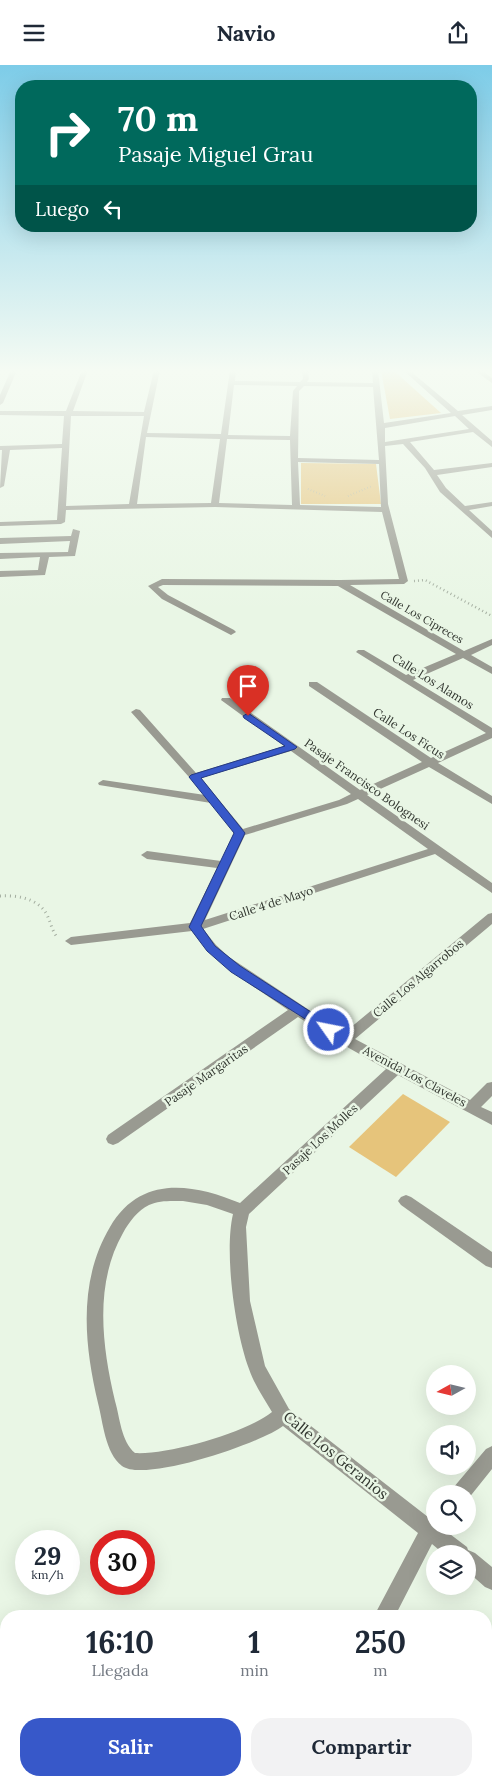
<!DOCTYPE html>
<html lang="es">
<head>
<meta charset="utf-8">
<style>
  :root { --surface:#fff; --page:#f2f2f3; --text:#1f2937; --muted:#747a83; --accent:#3758c9 }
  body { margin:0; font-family:Lora,serif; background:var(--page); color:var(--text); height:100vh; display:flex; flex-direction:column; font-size:19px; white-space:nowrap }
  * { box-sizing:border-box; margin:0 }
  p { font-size:16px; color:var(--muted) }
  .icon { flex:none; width:28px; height:28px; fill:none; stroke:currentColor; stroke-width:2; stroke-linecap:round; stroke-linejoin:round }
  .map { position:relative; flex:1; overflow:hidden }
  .panel { position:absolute; left:0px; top:1545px; width:492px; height:176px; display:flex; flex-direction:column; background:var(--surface); border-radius:20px 20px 0 0; box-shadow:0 5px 20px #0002 }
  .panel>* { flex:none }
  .top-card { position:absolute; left:15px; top:15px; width:462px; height:152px; border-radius:20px; box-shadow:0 5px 20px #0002; background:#00695c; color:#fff; overflow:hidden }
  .needle { width:32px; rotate:262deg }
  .buttons { position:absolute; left:426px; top:1300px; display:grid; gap:10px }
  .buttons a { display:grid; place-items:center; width:50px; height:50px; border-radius:50%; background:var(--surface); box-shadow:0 5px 20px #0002; font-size:25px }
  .speed { position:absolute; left:15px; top:1465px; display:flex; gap:10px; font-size:25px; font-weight:700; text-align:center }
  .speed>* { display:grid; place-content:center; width:65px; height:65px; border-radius:50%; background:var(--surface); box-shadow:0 5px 20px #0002; line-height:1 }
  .speed small { font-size:12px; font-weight:400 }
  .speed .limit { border:8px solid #d22; background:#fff; color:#111 }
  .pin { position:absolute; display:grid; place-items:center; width:42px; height:42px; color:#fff; margin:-51px -21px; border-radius:50% 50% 50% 0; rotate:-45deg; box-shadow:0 0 5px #0007 }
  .pin .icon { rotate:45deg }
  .me { position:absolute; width:55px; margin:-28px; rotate:303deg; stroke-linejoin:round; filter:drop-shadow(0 0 4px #0008) }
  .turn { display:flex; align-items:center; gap:18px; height:105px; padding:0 20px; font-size:22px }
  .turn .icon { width:65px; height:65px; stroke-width:2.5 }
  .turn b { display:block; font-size:35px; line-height:42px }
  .then { display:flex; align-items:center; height:48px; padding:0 20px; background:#0003; gap:10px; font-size:19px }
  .eta { display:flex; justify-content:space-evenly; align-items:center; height:85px; text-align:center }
  .eta b { font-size:30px; font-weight:700; line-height:35px }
  .button { display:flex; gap:10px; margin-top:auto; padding:10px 20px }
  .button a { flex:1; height:58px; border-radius:20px; background:var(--accent); color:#fff; font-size:20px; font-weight:700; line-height:58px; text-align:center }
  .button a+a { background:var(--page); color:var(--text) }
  header { display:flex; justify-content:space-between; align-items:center; height:65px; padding:0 20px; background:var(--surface); font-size:22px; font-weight:700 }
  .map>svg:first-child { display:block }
  .green { fill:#e6c47b }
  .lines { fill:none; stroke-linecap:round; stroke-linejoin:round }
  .path-far2 { stroke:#a4aea0; stroke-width:2; stroke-dasharray:0.5 2.5; stroke-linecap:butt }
  .path-far1 { stroke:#a4aea0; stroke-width:2.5; stroke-dasharray:1 3; stroke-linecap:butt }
  .path { stroke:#a4aea0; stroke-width:3; stroke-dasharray:1 4; stroke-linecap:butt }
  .minor { fill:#999a91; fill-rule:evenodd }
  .route { fill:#3758c9; stroke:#243983 }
  .labels { text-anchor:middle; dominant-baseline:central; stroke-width:5; stroke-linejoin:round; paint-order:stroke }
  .far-street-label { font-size:11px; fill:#323730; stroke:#e9f6e5 }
  .street-label { font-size:12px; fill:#323730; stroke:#e9f6e5 }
  .near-street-label { font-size:15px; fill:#323730; stroke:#e9f6e5 }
</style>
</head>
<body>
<header><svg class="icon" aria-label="menu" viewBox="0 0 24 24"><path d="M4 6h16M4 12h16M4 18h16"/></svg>Navio<svg class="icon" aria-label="share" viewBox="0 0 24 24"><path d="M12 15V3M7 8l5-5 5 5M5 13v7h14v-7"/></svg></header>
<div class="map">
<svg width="492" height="1721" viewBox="0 0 492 1721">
  <rect width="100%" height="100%" fill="#e9f6e5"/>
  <!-- green -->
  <g class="green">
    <polygon points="381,305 393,305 441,348 390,354"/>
    <polygon points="301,398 376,399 381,439 301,439"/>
    <polygon points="403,1029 450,1057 396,1112 349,1082"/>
  </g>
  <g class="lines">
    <!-- path-far2 -->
    <g class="path-far2">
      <polyline points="308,424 325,431"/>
      <polyline points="348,431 372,421"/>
    </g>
    <!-- path-far1 -->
    <polyline class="path-far1" points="414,516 425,515 492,551"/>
    <!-- path -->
    <path class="path" d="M0,831C16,830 37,833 46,848C51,857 51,865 58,873"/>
    <!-- minor -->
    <g class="minor">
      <polygon points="11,305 17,305 3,338 0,340 0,330"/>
      <path d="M82,305H88L73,346L144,347L154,305H160L147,368L221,369L230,305H236L235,316L300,317L303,314L302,305H308L309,314L307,317L373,318L372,305H378L384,358L451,348L403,305H409L458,346L492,341V345L462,350L492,376V382L473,367L410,377L434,405L492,398V402L437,410L446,423L465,441L492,437V441L469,445L492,466V473L440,427L425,403L403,379L385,381L388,439L408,516L404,519L350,520L464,586L492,574V580L471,590L492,602V609L463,593L413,615L492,663V673L438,698L492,731V739L429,702L367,730L492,818V828L435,789L203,864L216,880L229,892L344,968L488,849L492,848V859L355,974L470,1035L487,1018L492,1017V1031L481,1042L492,1047V1060L398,1010L249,1149L246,1162L250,1236L265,1301L289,1344L428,1452L435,1449V1461H443L442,1463L467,1482L468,1485L475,1488L492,1502V1525L485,1522L468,1507V1489H444L432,1479L395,1551H374L418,1468L283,1361C261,1378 145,1418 122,1401C105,1388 103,1357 98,1338C84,1279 78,1216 110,1162C140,1110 192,1118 240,1138L386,1004L340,978L298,952L118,1078L113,1080L108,1078L106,1074L108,1070L288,945C252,920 219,902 192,866L71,880L65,876L71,872L190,858L217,803L147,794L141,790L147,786L221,796L234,768L211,738L99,720L98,718L103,715L205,730L131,647L136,644L140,645L196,708L284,681L221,635L222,633H230L360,725L422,697L309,621V617H317L431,693L486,668L356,587L358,585H364L406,610L456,589L338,521L163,520L158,522L168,530L234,565L236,567L231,570L162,534L148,521L162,514L340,515L399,514L382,447L215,442L66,445L65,457L61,459L0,461V457L57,455L62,383L10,385L4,421L0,423L2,385H0V381L62,379L64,351L0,350V346H66ZM234,320L297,321L293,326L290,371L228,370ZM304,321L373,322L379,395L298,393L299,326ZM71,351H144L129,439L66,441ZM455,351L469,364L385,377V363ZM146,372L220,374L211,438L137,439ZM227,374L290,375L292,440L219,438ZM298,397L379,399L381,442L300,440ZM291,686L351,729L339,735L243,764L201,713ZM358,734L428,784L205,855L245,770L347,739ZM183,1136L207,1140L233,1149C224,1188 235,1266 249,1304C254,1319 264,1333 272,1347C246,1368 168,1390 135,1388C121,1376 120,1353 115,1336C102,1281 94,1219 123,1168C129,1157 138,1145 149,1140C159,1135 172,1136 183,1136Z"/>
      <polygon points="474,305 481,305 492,313 492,318"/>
      <polygon points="73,464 80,466 75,491 49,492 45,510 0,512 0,506 38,505 40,492 0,494 0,488 68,487 70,476 0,479 0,473 71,471"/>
      <polygon points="406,1130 411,1132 492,1187 492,1203 486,1201 401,1140 398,1136 401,1132"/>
      <polygon points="492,1381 492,1404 468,1434 468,1429 451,1429 453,1423 486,1384"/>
      <polygon points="392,1715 414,1715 415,1721 393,1721"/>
    </g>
  </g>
  <!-- sky -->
  <linearGradient id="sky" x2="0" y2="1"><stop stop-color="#7dcce8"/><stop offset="0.56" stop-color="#f5fbf3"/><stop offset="1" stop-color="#f5fbf3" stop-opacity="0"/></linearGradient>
  <rect width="492" height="546" fill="url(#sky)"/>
  <!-- route -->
  <polygon class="route" points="248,648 297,682 295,684 201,713 245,768 201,861 215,881 240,901 334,962 335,965 329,969 231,907 207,886 189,862 234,768 189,712 191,710 285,681 244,653 243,651"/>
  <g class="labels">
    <!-- far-street labels -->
    <g class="far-street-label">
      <text transform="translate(422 552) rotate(30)">Calle Los Cipreces</text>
    </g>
    <!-- street labels -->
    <g class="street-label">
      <text transform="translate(433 616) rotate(32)">Calle Los Alamos</text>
      <text transform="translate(409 668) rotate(33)">Calle Los Ficus</text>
      <text transform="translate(367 719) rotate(35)">Pasaje Francisco Bolognesi</text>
      <text transform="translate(271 838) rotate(-18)">Calle 4 de Mayo</text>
      <text transform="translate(418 913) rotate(-40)">Calle Los Algarrobos</text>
      <text transform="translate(206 1010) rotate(-35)">Pasaje Margaritas</text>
      <text transform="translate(415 1011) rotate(28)">Avenida Los Claveles</text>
      <text transform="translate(320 1074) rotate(-43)">Pasaje Los Molles</text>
    </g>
    <!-- near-street labels -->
    <g class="near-street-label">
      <text transform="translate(336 1390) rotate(39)">Calle Los Geranios</text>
    </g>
  </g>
</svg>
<div class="buttons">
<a><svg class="needle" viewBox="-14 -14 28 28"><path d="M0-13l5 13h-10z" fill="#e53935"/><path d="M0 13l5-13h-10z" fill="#747a83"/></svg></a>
<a><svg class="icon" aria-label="sound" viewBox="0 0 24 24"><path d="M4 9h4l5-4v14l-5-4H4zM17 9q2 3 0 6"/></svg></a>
<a><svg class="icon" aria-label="search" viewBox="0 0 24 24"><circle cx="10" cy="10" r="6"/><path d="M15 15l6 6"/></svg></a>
<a><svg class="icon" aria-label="layers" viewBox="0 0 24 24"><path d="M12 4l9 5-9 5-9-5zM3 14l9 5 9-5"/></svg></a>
</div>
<div class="speed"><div>29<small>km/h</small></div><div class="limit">30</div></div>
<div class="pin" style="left:248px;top:651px;background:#d93025"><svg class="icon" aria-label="arrive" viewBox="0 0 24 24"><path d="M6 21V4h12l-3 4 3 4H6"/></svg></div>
<svg class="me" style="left:329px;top:965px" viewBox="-20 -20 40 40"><circle r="17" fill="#3758c9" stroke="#fff" stroke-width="3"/><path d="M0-11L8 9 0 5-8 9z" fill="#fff"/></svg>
<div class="top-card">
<div class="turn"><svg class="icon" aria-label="right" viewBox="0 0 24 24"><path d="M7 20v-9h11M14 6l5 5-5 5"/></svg><div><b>70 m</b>Pasaje Miguel Grau</div></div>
<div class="then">Luego<svg class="icon" aria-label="left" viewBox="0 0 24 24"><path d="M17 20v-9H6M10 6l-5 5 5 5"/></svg></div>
</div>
<section class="panel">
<div class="eta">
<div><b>16:10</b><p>Llegada</p></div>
<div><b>1</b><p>min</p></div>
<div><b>250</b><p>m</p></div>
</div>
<div class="button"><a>Salir</a><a>Compartir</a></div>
</section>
</div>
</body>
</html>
